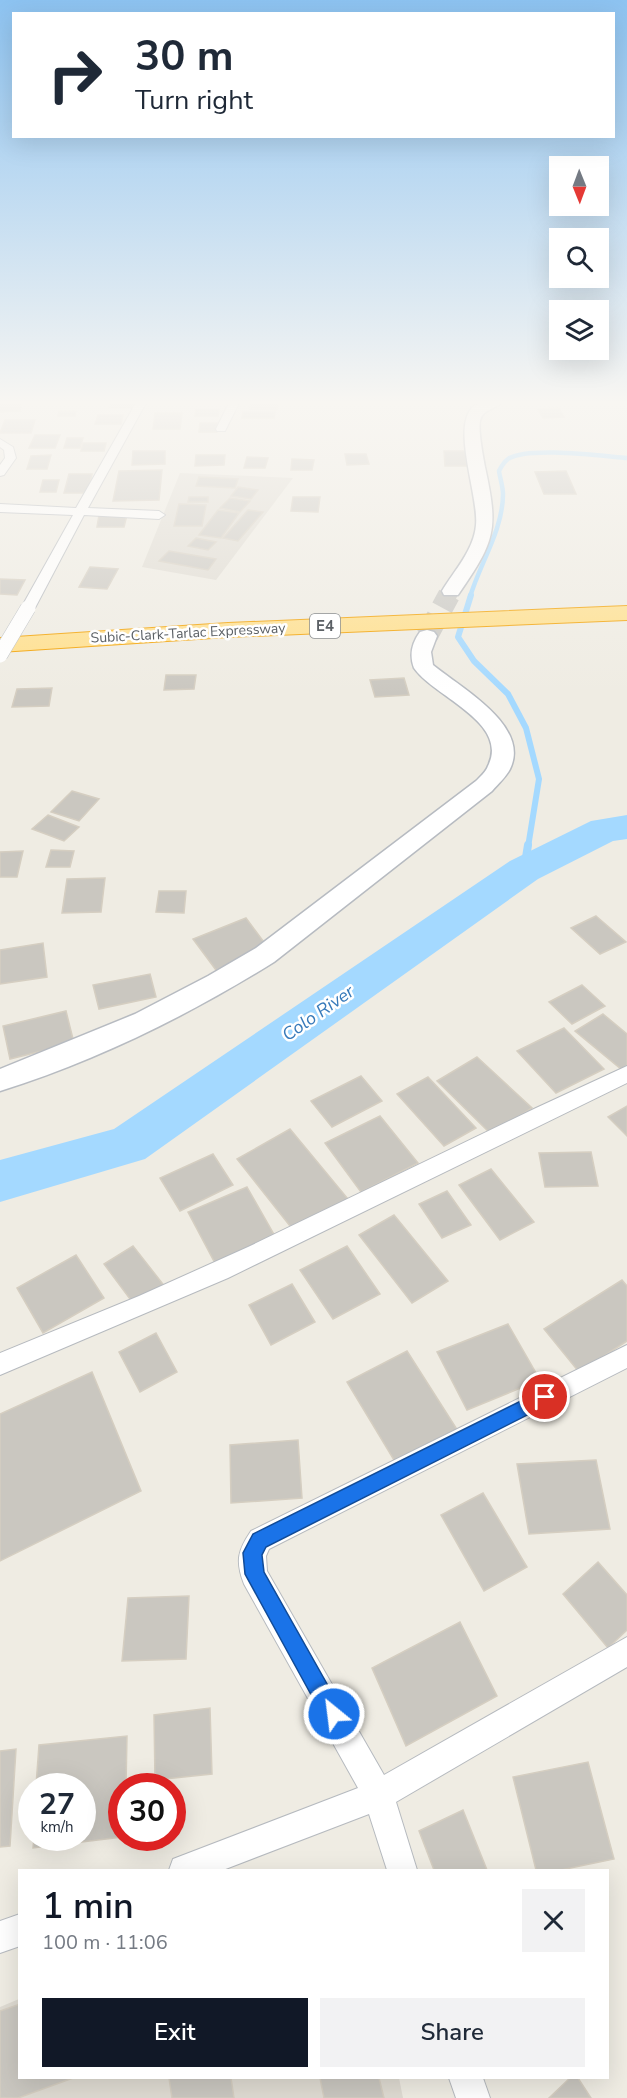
<!DOCTYPE html>
<html lang="en">
<head>
<meta charset="utf-8">
<style>
  :root { --surface:#fff; --page:#f2f2f3; --text:#1f2937; --muted:#747a83; --accent:#111827 }
  body { margin:0; font-family:"Nunito Sans",sans-serif; background:var(--page); color:var(--text); height:100vh; display:flex; flex-direction:column; font-size:22px; white-space:nowrap }
  * { box-sizing:border-box; margin:0 }
  p { font-size:20px; color:var(--muted) }
  .icon { flex:none; width:33px; height:33px; fill:none; stroke:currentColor; stroke-width:2; stroke-linecap:round; stroke-linejoin:round }
  .map { position:relative; flex:1; overflow:hidden }
  .sheet { position:absolute; left:18px; top:1869px; width:591px; height:210px; display:flex; flex-direction:column; background:var(--surface); border-radius:0px; box-shadow:0 6px 24px #0002 }
  .sheet>* { flex:none }
  .guide { position:absolute; left:12px; top:12px; width:603px; height:126px; border-radius:0px; box-shadow:0 6px 24px #0002; background:#fff; color:var(--text); overflow:hidden }
  .needle { width:39px; rotate:179deg }
  .tools { position:absolute; left:549px; top:156px; display:grid; gap:12px }
  .tools a { display:grid; place-items:center; width:60px; height:60px; border-radius:0px; background:var(--surface); box-shadow:0 6px 24px #0002; font-size:30px }
  .speed { position:absolute; left:18px; top:1773px; display:flex; gap:12px; font-size:30px; font-weight:700; text-align:center }
  .speed>* { display:grid; place-content:center; width:78px; height:78px; border-radius:50%; background:var(--surface); box-shadow:0 6px 24px #0002; line-height:1 }
  .speed small { font-size:15px; font-weight:400 }
  .speed .limit { border:9px solid #d22; background:#fff; color:#111 }
  .pin { position:absolute; display:grid; place-items:center; width:51px; height:51px; color:#fff; margin:-26px; border:3px solid #fff; border-radius:50%; box-shadow:0 2px 6px #0007 }
  .me { position:absolute; width:66px; margin:-33px; rotate:331deg; stroke-linejoin:round; filter:drop-shadow(0 0 4px #0008) }
  .turn { display:flex; align-items:center; gap:21px; height:126px; padding:0 24px; font-size:27px }
  .turn .icon { width:78px; height:78px; stroke-width:2.5 }
  .turn b { display:block; font-size:42px; line-height:51px }
  .round { display:grid; place-items:center; flex:none; width:63px; height:63px; border-radius:0px; background:var(--page) }
  .head { display:flex; align-items:center; justify-content:space-between; height:102px; padding:0 24px }
  h1 { font-size:36px; font-weight:600; line-height:45px; color:var(--accent) }
  .primary-button { display:flex; gap:12px; margin-top:auto; padding:12px 24px }
  .primary-button a { flex:1; height:69px; border-radius:0px; background:var(--accent); color:#fff; font-size:24px; font-weight:600; line-height:69px; text-align:center }
  .primary-button a+a { background:var(--page); color:var(--text) }
  .map>svg:first-child { display:block }
  .education { fill:#dfdbd2 }
  .lines { fill:none; stroke-linecap:round; stroke-linejoin:round }
  .stream-far2 { stroke:#a4d9ff; stroke-width:4.5 }
  .stream-far1 { stroke:#a4d9ff; stroke-width:6 }
  .stream { stroke:#a4d9ff; stroke-width:8 }
  .river { fill:#a4d9ff; fill-rule:evenodd }
  .building { fill:#cac7c0; stroke:#d5cec1; stroke-width:1.5 }
  .secondary-tunnel-far1 { stroke:#cac9c4; stroke-width:16; stroke-dasharray:16 8; stroke-linecap:butt }
  .secondary-tunnel { stroke:#cac9c4; stroke-width:22; stroke-dasharray:22 10; stroke-linecap:butt }
  .street-casing { stroke:#b6babf; stroke-width:2 }
  .secondary-casing { stroke:#b7bbc1; stroke-width:3 }
  .highway-casing { stroke:#f3a100; stroke-width:2 }
  .street { fill:#fff; fill-rule:evenodd }
  .secondary { fill:#fff; fill-rule:evenodd }
  .highway { fill:#ffdf8b; fill-rule:evenodd }
  .street-bridge-casing { stroke:#b6babf; stroke-width:16; stroke-linecap:butt }
  .street-bridge { stroke:#fff; stroke-width:15 }
  .route { fill:#1a73e8; stroke:#114b97; stroke-width:1.5 }
  .labels { text-anchor:middle; dominant-baseline:central; stroke-width:5; stroke-linejoin:round; paint-order:stroke }
  .far-street-label { font-size:14px; fill:#5b6065; stroke:#fff }
  .shield { fill:#fff; stroke:#8c9093; stroke-width:1.5 }
  .shield-label { font-size:15px; font-weight:bold; fill:#5b6065 }
  .water-label { font-size:18px; font-style:italic; fill:#377aba; stroke:#fff }
</style>
</head>
<body>
<div class="map">
<svg width="627" height="2098" viewBox="0 0 627 2098">
  <rect width="100%" height="100%" fill="#efece3"/>
  <!-- education -->
  <g class="education">
    <polygon points="180,473 293,478 216,580 142,567"/>
    <polygon points="19,1999 20,2078 399,2078 403,2098 0,2098 0,2007"/>
  </g>
  <g class="lines">
    <!-- stream-far2 -->
    <path class="stream-far2" d="M470,597C480,563 503,530 503,494C503,487 500,478 499,471C501,467 504,462 508,459C527,446 602,456 627,458"/>
    <!-- stream-far1 -->
    <polyline class="stream-far1" points="471,595 458,637 474,661 508,694 526,728 539,779 528,847"/>
    <!-- stream -->
    <polyline class="stream" points="524,870 528,845"/>
    <!-- river -->
    <polygon class="river" points="627,815 627,839 613,841 538,879 145,1159 0,1202 0,1160 114,1129 510,861 591,821"/>
  </g>
  <!-- building -->
  <g class="building">
    <polygon points="22,401 20,411 0,412 0,402"/>
    <polygon points="112,402 138,402 135,408 109,408"/>
    <polygon points="251,402 278,402 277,410 250,409"/>
    <polygon points="559,408 564,417 543,418 538,409"/>
    <polygon points="196,409 219,410 218,416 195,416"/>
    <polygon points="59,411 76,411 75,416 58,416"/>
    <polygon points="243,412 275,412 274,418 242,418"/>
    <polygon points="155,413 182,413 180,429 153,429"/>
    <polygon points="98,415 123,415 121,424 95,424"/>
    <polygon points="5,420 35,420 31,433 0,433"/>
    <polygon points="200,423 217,423 217,432 199,432"/>
    <polygon points="35,435 60,435 55,448 29,448"/>
    <polygon points="67,438 83,438 80,448 64,448"/>
    <polygon points="83,443 106,443 104,451 81,451"/>
    <polygon points="133,451 165,451 165,464 132,465"/>
    <polygon points="444,451 465,451 467,466 445,466"/>
    <polygon points="345,454 366,454 369,464 347,465"/>
    <polygon points="51,455 47,469 27,469 31,456"/>
    <polygon points="196,455 225,455 224,465 195,466"/>
    <polygon points="247,457 268,458 265,468 244,468"/>
    <polygon points="292,459 314,460 312,470 291,470"/>
    <polygon points="162,470 159,500 113,501 119,471"/>
    <polygon points="566,471 576,494 544,494 535,472"/>
    <polygon points="69,474 92,474 88,493 64,493"/>
    <polygon points="199,477 238,479 235,488 196,486"/>
    <polygon points="43,480 59,480 56,492 40,492"/>
    <polygon points="238,487 258,490 251,499 231,496"/>
    <polygon points="189,497 208,497 208,502 188,502"/>
    <polygon points="293,497 320,497 318,512 291,511"/>
    <polygon points="230,498 250,501 240,512 220,508"/>
    <polygon points="179,504 206,505 202,526 174,526"/>
    <polygon points="218,510 239,513 221,538 199,535"/>
    <polygon points="248,510 263,512 238,541 223,538"/>
    <polygon points="99,515 127,515 124,527 97,527"/>
    <polygon points="196,538 216,542 208,550 188,546"/>
    <polygon points="169,551 216,559 208,570 159,561"/>
    <polygon points="90,567 118,569 107,589 79,587"/>
    <polygon points="0,579 25,580 17,595 0,594"/>
    <polygon points="166,675 196,675 194,689 164,690"/>
    <polygon points="404,678 409,695 375,697 370,680"/>
    <polygon points="52,688 49,706 12,707 17,689"/>
    <polygon points="72,791 99,799 79,821 51,812"/>
    <polygon points="48,815 79,827 64,841 32,829"/>
    <polygon points="51,850 74,851 70,867 46,867"/>
    <polygon points="23,851 17,877 0,877 0,852"/>
    <polygon points="105,878 101,912 62,913 67,879"/>
    <polygon points="159,891 186,891 184,913 156,912"/>
    <polygon points="596,916 626,942 600,954 571,928"/>
    <polygon points="246,918 269,949 216,970 193,939"/>
    <polygon points="43,943 47,977 0,984 0,950"/>
    <polygon points="150,974 156,997 99,1009 93,985"/>
    <polygon points="582,985 605,1006 572,1024 549,1002"/>
    <polygon points="66,1011 74,1043 10,1059 3,1026"/>
    <polygon points="603,1014 627,1034 627,1065 621,1069 575,1031"/>
    <polygon points="564,1028 604,1069 556,1093 517,1051"/>
    <polygon points="477,1057 532,1108 491,1134 437,1081"/>
    <polygon points="361,1076 382,1101 332,1127 311,1101"/>
    <polygon points="428,1077 476,1128 444,1146 397,1094"/>
    <polygon points="627,1106 627,1136 608,1117"/>
    <polygon points="380,1116 418,1163 361,1192 325,1143"/>
    <polygon points="290,1129 348,1199 294,1231 237,1159"/>
    <polygon points="591,1152 598,1186 545,1187 539,1153"/>
    <polygon points="213,1154 233,1185 180,1211 160,1178"/>
    <polygon points="491,1169 534,1222 500,1240 459,1185"/>
    <polygon points="247,1187 276,1238 216,1265 188,1212"/>
    <polygon points="447,1191 471,1225 442,1238 419,1204"/>
    <polygon points="394,1215 448,1281 412,1303 359,1235"/>
    <polygon points="133,1246 166,1288 136,1307 104,1264"/>
    <polygon points="347,1246 380,1294 333,1319 300,1270"/>
    <polygon points="76,1255 104,1298 43,1333 17,1288"/>
    <polygon points="622,1280 627,1286 627,1341 579,1372 544,1329"/>
    <polygon points="292,1284 315,1322 271,1345 249,1305"/>
    <polygon points="508,1324 540,1380 467,1410 437,1352"/>
    <polygon points="156,1333 177,1372 140,1392 119,1352"/>
    <polygon points="407,1351 458,1431 397,1465 347,1382"/>
    <polygon points="92,1372 141,1491 0,1561 0,1414"/>
    <polygon points="298,1440 302,1498 231,1503 230,1445"/>
    <polygon points="596,1460 610,1529 529,1534 517,1464"/>
    <polygon points="483,1493 527,1567 484,1591 441,1515"/>
    <polygon points="598,1562 627,1595 627,1630 608,1648 563,1594"/>
    <polygon points="189,1596 186,1659 122,1661 128,1598"/>
    <polygon points="460,1622 497,1696 406,1746 372,1668"/>
    <polygon points="210,1708 212,1774 155,1780 154,1715"/>
    <polygon points="127,1736 126,1786 122,1786 122,1837 33,1848 34,1838 82,1838 82,1786 36,1786 39,1745"/>
    <polygon points="16,1749 10,1846 0,1847 0,1751"/>
    <polygon points="588,1762 614,1859 561,1870 536,1870 513,1777"/>
    <polygon points="463,1810 487,1870 434,1870 419,1831"/>
    <polygon points="20,2004 20,2078 73,2078 18,2098 0,2098 0,2011"/>
    <polygon points="169,2078 231,2078 234,2098 172,2098"/>
    <polygon points="320,2078 379,2078 384,2098 324,2098"/>
    <polygon points="570,2078 578,2078 591,2098 549,2098"/>
  </g>
  <g class="lines">
    <!-- secondary-tunnel-far1 -->
    <polyline class="secondary-tunnel-far1" points="448,597 451,591"/>
    <!-- secondary-tunnel -->
    <polyline class="secondary-tunnel" points="427,636 449,595"/>
    <defs>
      <g id="street">
        <polygon points="137,401 147,401 88,508 159,511 165,515 159,519 84,515 35,608 28,612 23,611 21,608 73,515 0,512 0,504 76,508"/>
        <polygon points="230,401 240,401 225,431 217,431 216,429"/>
        <polygon points="0,439 13,447 16,458 4,475 0,476 0,465 5,458 4,450 0,447"/>
        <polygon points="627,1066 627,1083 228,1278 0,1375 0,1353 139,1296 248,1247 536,1108"/>
        <path d="M627,1345V1368L269,1549L266,1556L267,1571L384,1775L627,1637V1667L396,1802L417,1870H387L369,1814L223,1870H169L173,1859L358,1788L244,1584C235,1561 238,1550 251,1531Z"/>
        <polygon points="20,1914 20,1946 0,1953 0,1921"/>
        <polygon points="449,2078 483,2078 490,2098 456,2098"/>
      </g>
      <g id="secondary">
        <path d="M485,401H503C497,409 482,409 480,421C478,431 483,456 485,467C499,531 495,541 458,595H444L442,591C454,571 474,550 476,525C479,497 451,427 473,407C476,404 481,403 485,401Z"/>
        <path d="M427,630L434,632L437,636L431,652L433,665C461,688 531,726 510,769C506,777 498,784 492,791L274,962C189,1015 96,1061 0,1091V1069L135,1014L208,976L256,948L476,781C480,777 486,772 488,766C510,722 434,697 414,668C409,655 412,643 420,632Z"/>
      </g>
      <polygon id="highway" points="627,606 627,620 228,637 0,652 0,638 228,623"/>
    </defs>
    <!-- street casing -->
    <use href="#street" class="street-casing"/>
    <!-- secondary casing -->
    <use href="#secondary" class="secondary-casing"/>
    <!-- highway casing -->
    <use href="#highway" class="highway-casing"/>
    <!-- street -->
    <use href="#street" class="street"/>
    <!-- secondary -->
    <use href="#secondary" class="secondary"/>
    <!-- highway -->
    <use href="#highway" class="highway"/>
    <defs>
      <polyline id="street-bridge" points="0,655 28,608"/>
    </defs>
    <!-- street-bridge casing -->
    <use href="#street-bridge" class="street-bridge-casing"/>
    <!-- street-bridge -->
    <use href="#street-bridge" class="street-bridge"/>
  </g>
  <!-- sky -->
  <linearGradient id="sky" x2="0" y2="1"><stop stop-color="#8dc3f1"/><stop offset="0.58" stop-color="#f8f6f2"/><stop offset="1" stop-color="#f8f6f2" stop-opacity="0"/></linearGradient>
  <rect width="627" height="694" fill="url(#sky)"/>
  <!-- route -->
  <polygon class="route" points="545,1389 551,1391 554,1397 551,1403 266,1547 262,1555 264,1572 344,1714 341,1722 334,1725 326,1722 245,1574 243,1553 253,1534"/>
  <g class="labels">
    <!-- far-street labels -->
    <g class="far-street-label">
      <text transform="translate(188 633) rotate(-3)">Subic-Clark-Tarlac Expressway</text>
    </g>
    <!-- shield labels -->
    <rect class="shield" x="310" y="614" width="30" height="24" rx="4.5"/>
    <g class="shield-label">
      <text x="325" y="626">E4</text>
    </g>
    <!-- water labels -->
    <g class="water-label">
      <text transform="translate(318 1013) rotate(-35)">Colo River</text>
    </g>
  </g>
</svg>
<div class="tools">
<a><svg class="needle" viewBox="-14 -14 28 28"><path d="M0-13l5 13h-10z" fill="#e53935"/><path d="M0 13l5-13h-10z" fill="#747a83"/></svg></a>
<a><svg class="icon" aria-label="search" viewBox="0 0 24 24"><circle cx="10" cy="10" r="6"/><path d="M15 15l6 6"/></svg></a>
<a><svg class="icon" aria-label="layers" viewBox="0 0 24 24"><path d="M12 4l9 5-9 5-9-5zM3 14l9 5 9-5"/></svg></a>
</div>
<div class="speed"><div>27<small>km/h</small></div><div class="limit">30</div></div>
<div class="pin" style="left:545px;top:1397px;background:#d93025"><svg class="icon" aria-label="arrive" viewBox="0 0 24 24"><path d="M6 21V4h12l-3 4 3 4H6"/></svg></div>
<svg class="me" style="left:334px;top:1714px" viewBox="-20 -20 40 40"><circle r="17" fill="#1a73e8" stroke="#fff" stroke-width="3"/><path d="M0-11L8 9 0 5-8 9z" fill="#fff"/></svg>
<div class="guide">
<div class="turn"><svg class="icon" aria-label="right" viewBox="0 0 24 24"><path d="M7 20v-9h11M14 6l5 5-5 5"/></svg><div><b>30 m</b>Turn right</div></div>
</div>
<section class="sheet">
<div class="head"><div><h1>1 min</h1><p>100 m · 11:06</p></div><a class="round"><svg class="icon" aria-label="close" viewBox="0 0 24 24"><path d="M6 6l12 12M18 6L6 18"/></svg></a></div>
<div class="primary-button"><a>Exit</a><a>Share</a></div>
</section>
</div>
</body>
</html>
